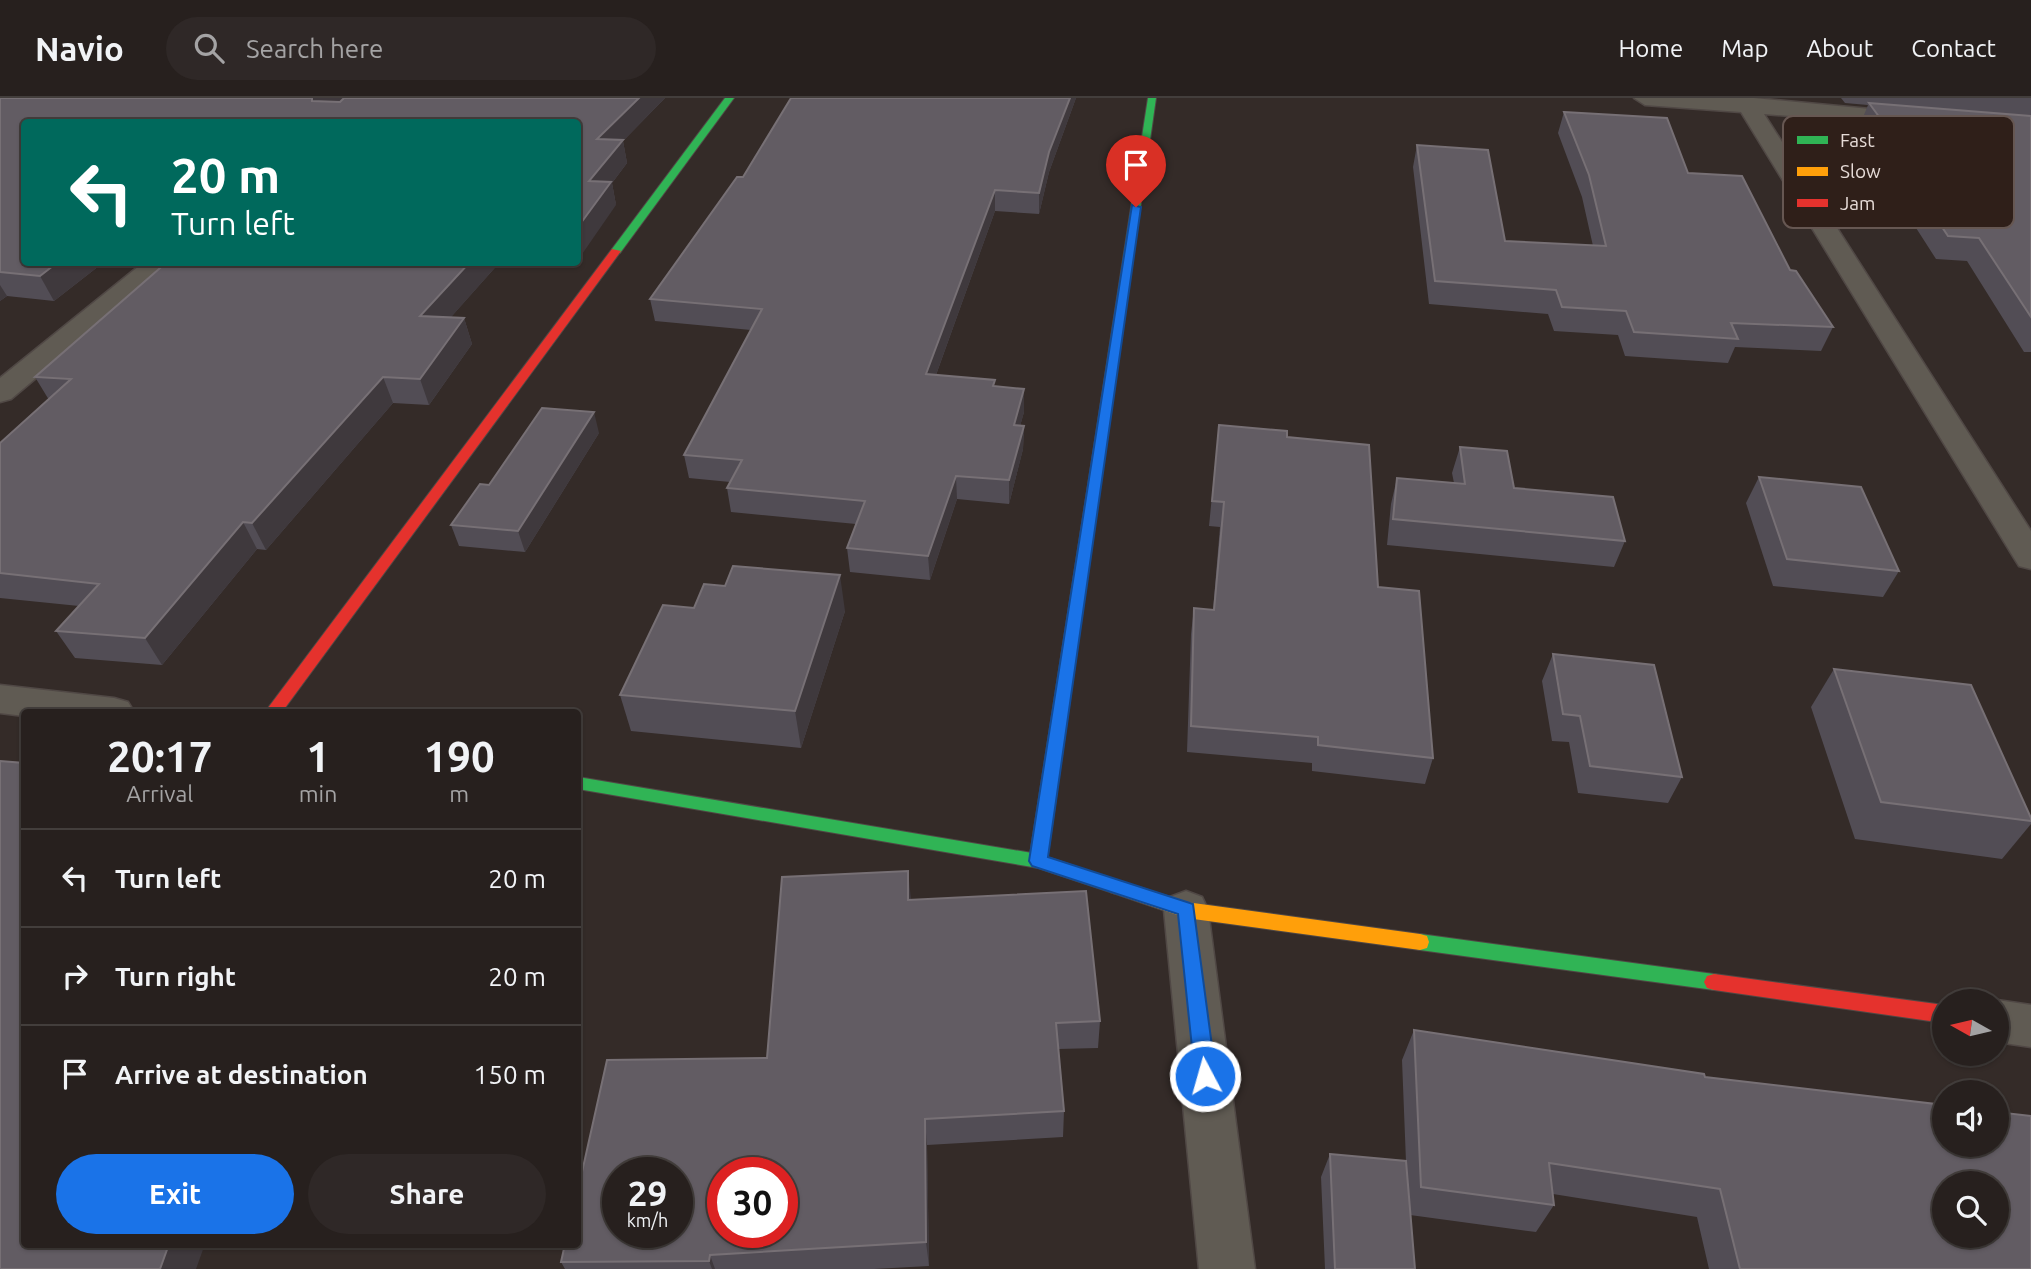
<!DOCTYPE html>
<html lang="en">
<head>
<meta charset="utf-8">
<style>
  :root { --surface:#27201e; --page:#2f2827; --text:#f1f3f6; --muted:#a4a3a4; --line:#433e3c; --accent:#1a73e8 }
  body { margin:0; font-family:Ubuntu,sans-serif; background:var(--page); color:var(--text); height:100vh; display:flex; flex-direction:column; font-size:26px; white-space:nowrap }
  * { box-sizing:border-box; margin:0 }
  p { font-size:23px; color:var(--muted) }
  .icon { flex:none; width:38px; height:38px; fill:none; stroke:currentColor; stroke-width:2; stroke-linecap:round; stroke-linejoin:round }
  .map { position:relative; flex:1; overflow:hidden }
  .details { position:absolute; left:21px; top:611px; width:560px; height:539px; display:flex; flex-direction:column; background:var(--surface); border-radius:7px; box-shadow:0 2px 5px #0004,0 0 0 2px var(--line) }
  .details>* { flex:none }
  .guide { position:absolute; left:21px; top:21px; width:560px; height:147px; border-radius:7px; box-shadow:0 2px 5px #0004,0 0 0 2px var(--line); background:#00695c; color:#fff; overflow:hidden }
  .needle { width:46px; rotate:278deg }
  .tools { position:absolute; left:1932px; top:891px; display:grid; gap:14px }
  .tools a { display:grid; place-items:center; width:77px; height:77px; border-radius:50%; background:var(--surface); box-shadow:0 2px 5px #0004,0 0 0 2px var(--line); font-size:35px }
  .speed { position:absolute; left:602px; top:1059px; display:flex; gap:14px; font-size:35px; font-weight:700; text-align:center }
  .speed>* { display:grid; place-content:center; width:91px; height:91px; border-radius:50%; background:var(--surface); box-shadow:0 2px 5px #0004,0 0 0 2px var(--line); line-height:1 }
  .speed small { font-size:18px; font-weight:400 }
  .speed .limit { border:10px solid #d22; background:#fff; color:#111 }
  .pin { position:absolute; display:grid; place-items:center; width:60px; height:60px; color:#fff; margin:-72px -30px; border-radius:50% 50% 50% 0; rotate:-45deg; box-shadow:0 0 7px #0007 }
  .pin .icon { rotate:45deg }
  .me { position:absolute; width:77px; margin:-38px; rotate:354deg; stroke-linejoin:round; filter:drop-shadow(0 0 5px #0008) }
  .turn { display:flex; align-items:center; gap:24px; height:147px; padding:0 35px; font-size:32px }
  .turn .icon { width:91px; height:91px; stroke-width:2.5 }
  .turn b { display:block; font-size:49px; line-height:60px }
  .eta { display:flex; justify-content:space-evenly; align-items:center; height:119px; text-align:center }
  .eta b { font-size:42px; font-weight:700; line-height:49px }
  .button { display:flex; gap:14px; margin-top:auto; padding:14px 35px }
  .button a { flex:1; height:80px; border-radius:42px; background:var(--accent); color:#fff; font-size:28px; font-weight:700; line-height:80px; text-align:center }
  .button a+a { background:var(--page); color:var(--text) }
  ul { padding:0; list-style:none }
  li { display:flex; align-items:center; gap:21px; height:98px; padding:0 35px; border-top:2px solid var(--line) }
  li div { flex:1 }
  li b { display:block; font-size:26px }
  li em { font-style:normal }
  header { display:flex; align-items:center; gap:42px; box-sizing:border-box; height:98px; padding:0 35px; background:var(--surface); border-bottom:2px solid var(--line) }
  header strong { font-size:33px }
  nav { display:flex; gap:38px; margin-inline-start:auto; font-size:24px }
  .search { width:490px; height:63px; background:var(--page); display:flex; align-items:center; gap:18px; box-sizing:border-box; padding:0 24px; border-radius:38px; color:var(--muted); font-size:26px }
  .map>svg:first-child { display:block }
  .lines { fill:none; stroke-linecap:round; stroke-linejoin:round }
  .street-casing { stroke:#504845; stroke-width:3 }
  .fast-casing { stroke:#504845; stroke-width:2 }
  .slow-casing { stroke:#504845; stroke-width:2 }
  .jam-casing { stroke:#504845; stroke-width:2 }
  .street { fill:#605b53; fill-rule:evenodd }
  .fast { fill:#30b455; fill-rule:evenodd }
  .slow { fill:#ff9f0a; fill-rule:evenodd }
  .jam { fill:#e5322d; fill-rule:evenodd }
  .wall { fill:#524d55 }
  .shaded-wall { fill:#3f393d }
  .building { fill:#625c63; stroke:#777075; stroke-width:2; fill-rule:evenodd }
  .route { fill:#1a73e8; stroke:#114b97; stroke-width:2 }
  .key { fill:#2f1f19; stroke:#665752; stroke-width:2 }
  .key-label { font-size:19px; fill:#e6dbd7 }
</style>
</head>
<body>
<header>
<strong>Navio</strong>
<div class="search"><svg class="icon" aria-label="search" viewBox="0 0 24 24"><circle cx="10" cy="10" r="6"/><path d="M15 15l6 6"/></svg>Search here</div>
<nav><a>Home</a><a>Map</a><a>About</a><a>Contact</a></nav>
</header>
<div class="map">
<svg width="2031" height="1171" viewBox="0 0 2031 1171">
  <rect width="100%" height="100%" fill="#342b28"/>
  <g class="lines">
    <defs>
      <g id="street">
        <polygon points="1634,0 1754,0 1923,16 1926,21 1915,28 1764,16 2031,433 2031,471 2019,468 2014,460 1741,14 1645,7"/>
        <polygon points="144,164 174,164 11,301 0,304 0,280"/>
        <polygon points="0,587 114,600 128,604 134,614 24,614 24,618 0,615"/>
        <polygon points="1186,793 1202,799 1208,812 1255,1171 1199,1171 1164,812 1170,799"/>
        <polygon points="1997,902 2031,907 2031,949 1997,944 1997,903 1993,903"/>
      </g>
      <g id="fast">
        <polygon points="725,0 734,0 620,155 612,155 612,151"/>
        <polygon points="1148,0 1156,0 1107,342 1101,346 1095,342"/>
        <polygon points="578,679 1038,756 1122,784 1125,789 1122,794 1116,796 1038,770 578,691"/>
        <polygon points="1420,836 1714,876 1721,878 1724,884 1721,890 1714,892 1420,852 1413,850 1411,844 1413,838"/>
      </g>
      <polygon id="slow" points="1116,782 1186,804 1420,836 1427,838 1429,844 1427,850 1420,852 1186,820 1110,794 1107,789 1110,784"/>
      <g id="jam">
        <polygon points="612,151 621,153 282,614 265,614"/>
        <polygon points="1101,338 1107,342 1047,763 1044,768 1038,770 1032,768 1029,763 1095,342"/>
        <polygon points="1714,876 1944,907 1944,925 1714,892 1707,890 1704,884 1707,878"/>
      </g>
    </defs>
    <!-- street casing -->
    <use href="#street" class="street-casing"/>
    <!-- fast casing -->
    <use href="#fast" class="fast-casing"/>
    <!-- slow casing -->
    <use href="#slow" class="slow-casing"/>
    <!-- jam casing -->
    <use href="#jam" class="jam-casing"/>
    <!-- street -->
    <use href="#street" class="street"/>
    <!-- fast -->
    <use href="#fast" class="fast"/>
    <!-- slow -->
    <use href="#slow" class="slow"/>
    <!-- jam -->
    <use href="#jam" class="jam"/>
  </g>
  <!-- wall -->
  <g class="wall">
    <polygon points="0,0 665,0 623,43 627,65 612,85 616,107 578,24 24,24 24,164 104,164 54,203 7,198 0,203"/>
    <polygon points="791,0 1076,0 1049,74 1039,116 995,113 936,277 995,289 1024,291 1024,314 1020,328 1024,328 1023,351 1009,406 957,401 930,482 850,474 847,450 856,426 731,414 727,390 730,384 689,380 684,357 751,232 655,223 650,201 743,79"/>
    <polygon points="1841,0 2031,0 2031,254 2024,254 1967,163 1936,161 1866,52 1870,42 1860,27 1868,7 1845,5"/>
    <polygon points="1564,14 1688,75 1790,172 1833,229 1821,253 1735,249 1728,265 1625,258 1618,237 1554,233 1548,216 1429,206 1413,69 1417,47 1505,143 1593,148 1582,99 1558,35"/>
    <polygon points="167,164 500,164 450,220 464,220 472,246 429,307 393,305 266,452 257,451 162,567 75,560 56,533 79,508 0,500 0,345 49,302 35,279"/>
    <polygon points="1219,327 1287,339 1378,489 1433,660 1425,686 1312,673 1312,665 1187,654 1191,536 1194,510 1213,512 1220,429 1209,428"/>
    <polygon points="599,335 525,454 459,448 451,427 489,387"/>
    <polygon points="1460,349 1514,390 1625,443 1614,469 1387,447 1391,406 1397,380 1454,385 1452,375"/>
    <polygon points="1759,379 1899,473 1883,499 1773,488 1746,405"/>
    <polygon points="725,488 845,513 801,650 631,633 620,597 694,510"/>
    <polygon points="1553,556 1682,679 1668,705 1578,695 1569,644 1552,643 1542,583"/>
    <polygon points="1834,571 2031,720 2031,726 2002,761 1855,741 1811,609"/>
    <polygon points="911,801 1100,923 1098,950 1058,951 1064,1013 1063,1039 927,1047 929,1168 874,1171 565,1171 561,1164 767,960"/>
    <polygon points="1414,932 1705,979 2031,1171 1709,1171 1697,1119 1553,1096 1554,1107 1536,1134 1410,1117 1415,1171 1325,1171 1321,1079 1330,1056 1406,1064 1402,962"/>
  </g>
  <!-- shaded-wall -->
  <g class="shaded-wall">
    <polygon points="312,0 345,0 320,22 312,3"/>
    <polygon points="639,0 665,0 623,43 627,65 612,85 616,107 578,162 578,129 589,83 597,41"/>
    <polygon points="1070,0 1076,0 1049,74 1039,116 1039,95 1049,54"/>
    <polygon points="995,92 995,113 928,299 926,276"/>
    <polygon points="58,164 104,164 54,203 40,178"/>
    <polygon points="470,164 500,164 429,244 420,218"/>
    <polygon points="0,187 7,198 0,203"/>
    <polygon points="464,220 472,246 429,307 420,281"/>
    <polygon points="383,279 393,305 266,452 252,425"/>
    <polygon points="1024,291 1024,314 1014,350 1014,327"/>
    <polygon points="594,314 599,335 525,454 518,433"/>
    <polygon points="1024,328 1023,351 1009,406 1009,382"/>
    <polygon points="956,378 957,401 930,482 928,458"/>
    <polygon points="243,424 257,451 162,567 145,540"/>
    <polygon points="840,477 845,513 801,650 795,613"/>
    <polygon points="908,773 911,801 908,802"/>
    <polygon points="925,1021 927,1047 929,1168 926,1144"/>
    <polygon points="169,1146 205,1146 196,1171 160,1171"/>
    <polygon points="710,1157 715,1171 712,1171 709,1163"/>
  </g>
  <!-- building -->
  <g class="building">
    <polygon points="0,0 312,0 312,3 340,4 344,0 639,0 597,41 623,42 589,83 611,84 578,129 578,24 24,24 24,164 58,164 40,178 0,174"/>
    <polygon points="791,0 1070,0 1049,54 1039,95 995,92 926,276 995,282 993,288 1024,291 1014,327 1024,328 1009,382 956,378 928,458 847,450 865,403 727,390 742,362 684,357 762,211 650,201 737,79 743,79"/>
    <polygon points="1869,5 2031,18 2031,219 1979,140 1948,138 1876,30 1888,31"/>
    <polygon points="1564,14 1667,20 1688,75 1742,78 1790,172 1796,173 1833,229 1731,225 1738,241 1634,234 1626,213 1562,209 1556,192 1435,183 1417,47 1488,52 1505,143 1606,148 1589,77"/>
    <polygon points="167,164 470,164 420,218 464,220 420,281 383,279 252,425 243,424 145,540 56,533 99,486 0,475 0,345 71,281 35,279"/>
    <polygon points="542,310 594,314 518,433 451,427 480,386 489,387"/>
    <polygon points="1219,327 1287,333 1287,339 1369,347 1378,489 1419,493 1433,660 1318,647 1318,639 1191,628 1194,510 1214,512 1224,404 1212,403"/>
    <polygon points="1460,349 1507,353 1514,390 1613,399 1625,443 1393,421 1397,380 1465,386"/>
    <polygon points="1759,379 1861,389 1899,473 1787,461"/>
    <polygon points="733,468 840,477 795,613 620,597 663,507 694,510 704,486 725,488"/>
    <polygon points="1553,556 1654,567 1682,679 1590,668 1580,618 1563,616"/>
    <polygon points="1834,571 1971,587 2031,720 2031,723 1881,704"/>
    <polygon points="0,663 24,665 24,1146 169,1146 160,1171 0,1171"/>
    <path d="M908,773V802L1086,793L1100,923L1056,925L1064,1013L925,1021L926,1144L710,1157L709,1163L561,1164L565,1146H578V1092L607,962L767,960L782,779ZM618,1074H677V1134H618ZM723,1074H782V1134H723Z"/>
    <path d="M1414,932L1704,976L1705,979L1944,1007V1046H1997V1014L2031,1018V1171H1740L1720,1091L1549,1065L1554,1107L1421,1089ZM1944,1085H1997V1138H1944Z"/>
    <polygon points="1330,1056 1406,1063 1415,1171 1335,1171"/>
  </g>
  <!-- route -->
  <polygon class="route" points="1132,107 1141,109 1048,759 1193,806 1216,978 1212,984 1205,987 1198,984 1195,978 1178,816 1032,768 1029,763"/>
  <!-- legend -->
  <rect x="1783" y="18" width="231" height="112" rx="10" class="key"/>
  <rect x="1797" y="38" width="31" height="8" fill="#30b455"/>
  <rect x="1797" y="69" width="31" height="9" fill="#ff9f0a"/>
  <rect x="1797" y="101" width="31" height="8" fill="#e5322d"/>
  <g class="key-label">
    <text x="1840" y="49">Fast</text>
    <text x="1840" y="80">Slow</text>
    <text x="1840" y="112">Jam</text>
  </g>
</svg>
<div class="tools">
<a><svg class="needle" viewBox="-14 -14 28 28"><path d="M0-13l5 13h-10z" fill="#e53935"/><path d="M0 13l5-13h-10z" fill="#a4a3a4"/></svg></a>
<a><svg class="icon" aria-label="sound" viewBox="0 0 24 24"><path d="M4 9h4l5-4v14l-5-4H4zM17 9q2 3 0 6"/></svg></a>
<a><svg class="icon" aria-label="search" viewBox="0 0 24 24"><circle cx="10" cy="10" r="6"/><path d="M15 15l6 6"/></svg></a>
</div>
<div class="speed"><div>29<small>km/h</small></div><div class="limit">30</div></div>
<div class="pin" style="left:1136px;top:109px;background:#d93025"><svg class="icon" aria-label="arrive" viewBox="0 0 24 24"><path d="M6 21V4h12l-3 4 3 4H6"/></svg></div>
<svg class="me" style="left:1205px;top:978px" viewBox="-20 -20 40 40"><circle r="17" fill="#1a73e8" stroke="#fff" stroke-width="3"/><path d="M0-11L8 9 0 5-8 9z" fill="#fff"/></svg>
<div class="guide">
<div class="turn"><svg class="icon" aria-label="left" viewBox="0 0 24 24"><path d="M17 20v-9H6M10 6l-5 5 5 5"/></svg><div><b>20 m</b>Turn left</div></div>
</div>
<section class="details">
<div class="eta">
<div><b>20:17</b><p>Arrival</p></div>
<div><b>1</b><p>min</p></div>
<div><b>190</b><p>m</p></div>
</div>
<ul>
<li><svg class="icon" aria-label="left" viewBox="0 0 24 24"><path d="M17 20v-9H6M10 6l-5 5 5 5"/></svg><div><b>Turn left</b></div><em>20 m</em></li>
<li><svg class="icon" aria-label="right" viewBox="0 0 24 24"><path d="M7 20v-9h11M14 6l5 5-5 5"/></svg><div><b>Turn right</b></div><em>20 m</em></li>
<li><svg class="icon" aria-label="arrive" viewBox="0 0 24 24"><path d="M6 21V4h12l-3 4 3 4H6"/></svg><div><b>Arrive at destination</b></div><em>150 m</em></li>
</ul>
<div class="button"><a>Exit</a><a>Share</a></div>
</section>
</div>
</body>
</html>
